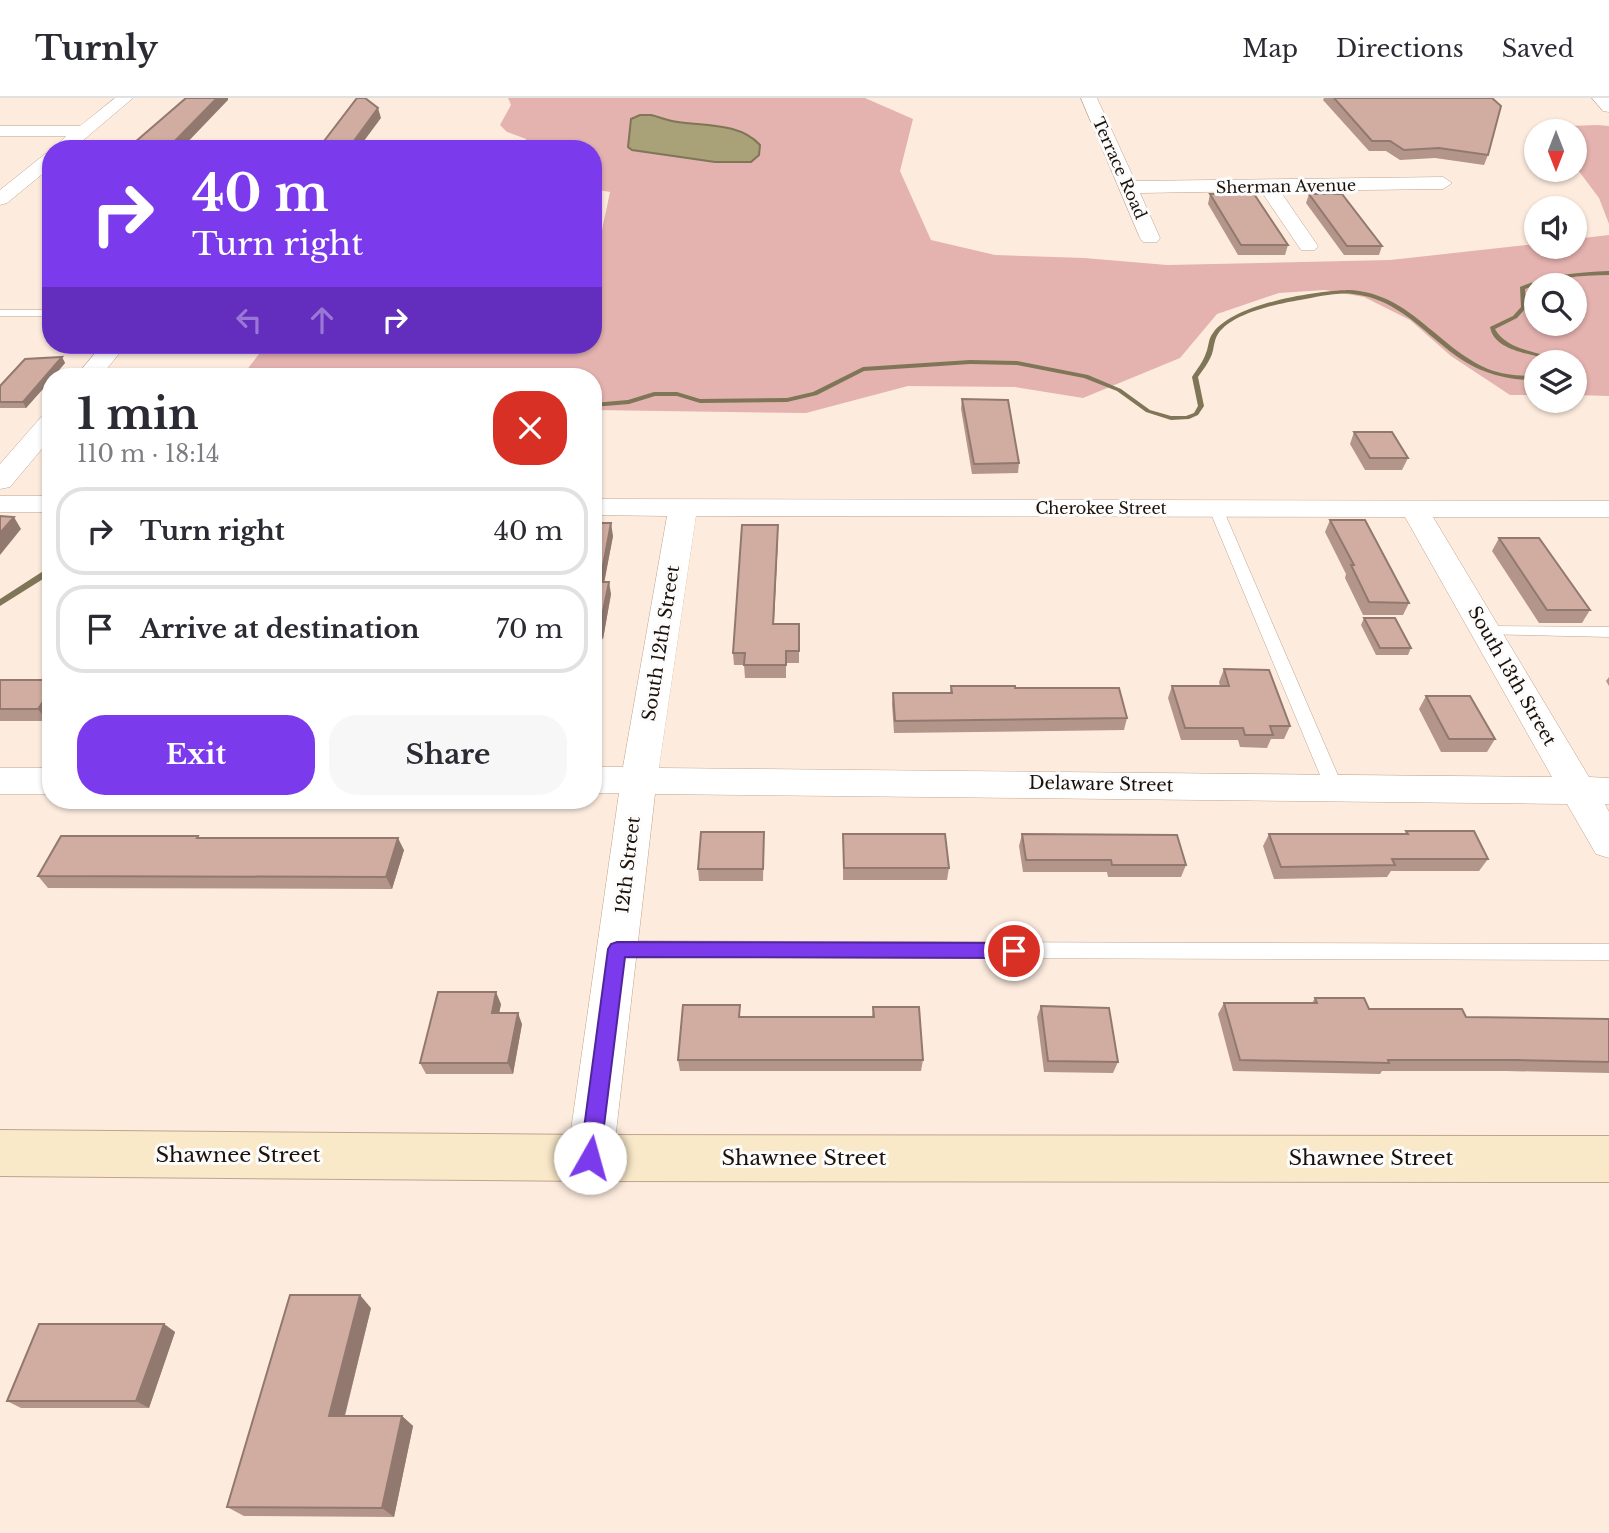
<!DOCTYPE html>
<html lang="en">
<head>
<meta charset="utf-8">
<style>
  :root { --surface:#fff; --page:#f7f7f7; --text:#2b2b33; --muted:#7c7c81; --line:#e1e1e2; --accent:#7c3aed }
  body { margin:0; font-family:"Libre Baskerville",serif; background:var(--page); color:var(--text); height:100vh; display:flex; flex-direction:column; font-size:26px; white-space:nowrap }
  * { box-sizing:border-box; margin:0 }
  p { font-size:23px; color:var(--muted) }
  .icon { flex:none; width:38px; height:38px; fill:none; stroke:currentColor; stroke-width:2; stroke-linecap:round; stroke-linejoin:round }
  .map { position:relative; flex:1; overflow:hidden }
  .side { position:absolute; left:42px; top:270px; width:560px; height:441px; display:flex; flex-direction:column; background:var(--surface); border-radius:28px; box-shadow:0 2px 5px #0004 }
  .side>* { flex:none }
  .top-card { position:absolute; left:42px; top:42px; width:560px; height:214px; border-radius:28px; box-shadow:0 2px 5px #0004; background:#7c3aed; color:#fff; overflow:hidden }
  .needle { width:46px; rotate:180deg }
  .controls { position:absolute; left:1524px; top:21px; display:grid; gap:14px }
  .controls a { display:grid; place-items:center; width:63px; height:63px; border-radius:50%; background:var(--surface); box-shadow:0 2px 5px #0004; font-size:35px }
  .pin { position:absolute; display:grid; place-items:center; width:60px; height:60px; color:#fff; margin:-30px; border:4px solid #fff; border-radius:50%; box-shadow:0 2px 7px #0007 }
  .me { position:absolute; width:77px; margin:-38px; rotate:7deg; stroke-linejoin:round; filter:drop-shadow(0 0 5px #0008) }
  .turn { display:flex; align-items:center; gap:24px; height:147px; padding:0 35px; font-size:32px }
  .turn .icon { width:91px; height:91px; stroke-width:2.5 }
  .turn b { display:block; font-size:49px; line-height:60px }
  .lanes { display:flex; align-items:center; height:66px; padding:0 35px; background:#0003; justify-content:center; gap:35px; direction:ltr }
  .lanes .off { opacity:.35 }
  .round { display:grid; place-items:center; flex:none; width:74px; height:74px; border-radius:28px; background:var(--page) }
  .head { display:flex; align-items:center; justify-content:space-between; height:119px; padding:0 35px }
  h1 { font-size:42px; font-weight:700; line-height:52px }
  .button { display:flex; gap:14px; margin-top:auto; padding:14px 35px }
  .button a { flex:1; height:80px; border-radius:28px; background:var(--accent); color:#fff; font-size:28px; font-weight:700; line-height:80px; text-align:center }
  .button a+a { background:var(--page); color:var(--text) }
  ul { padding:0; list-style:none }
  li { display:flex; align-items:center; gap:21px; height:88px; margin:0 14px 10px; padding:0 21px; border:4px solid var(--line); border-radius:28px }
  li div { flex:1 }
  li b { display:block; font-size:26px }
  li em { font-style:normal }
  header { display:flex; align-items:center; gap:42px; box-sizing:border-box; height:98px; padding:0 35px; background:var(--surface); border-bottom:2px solid var(--line) }
  header strong { font-size:33px }
  nav { display:flex; gap:38px; margin-inline-start:auto; font-size:24px }
  .map>svg:first-child { display:block }
  .forest { fill:#e4b2af; fill-rule:evenodd }
  .water { fill:#a9a177; stroke:#7e7656; stroke-width:2 }
  .lines { fill:none; stroke-linecap:round; stroke-linejoin:round }
  .stream { fill:#7e7656; fill-rule:evenodd }
  .lane-casing { stroke:#bfa38d; stroke-width:1 }
  .street-casing { stroke:#bfa38d; stroke-width:1 }
  .secondary-casing { stroke:#bfa38d; stroke-width:2 }
  .lane { fill:#fff; fill-rule:evenodd }
  .street { fill:#fff; fill-rule:evenodd }
  .secondary { fill:#fae9c9; fill-rule:evenodd }
  .wall { fill:#b3958a }
  .shaded-wall { fill:#927970 }
  .building { fill:#d0ada0; stroke:#927970; stroke-width:2 }
  .route { fill:#7c3aed; stroke:#51269a; stroke-width:2 }
  .labels { text-anchor:middle; dominant-baseline:central; stroke-width:6; stroke-linejoin:round; paint-order:stroke }
  .far-street-label { font-size:16px; fill:#1b1109; stroke:#fcfcfc }
  .street-label { font-size:18px; fill:#1b1109; stroke:#fcfcfc }
  .near-street-label { font-size:21px; fill:#1b1109; stroke:#fcfcfc }
</style>
</head>
<body>
<header>
<strong>Turnly</strong>
<nav><a>Map</a><a>Directions</a><a>Saved</a></nav>
</header>
<div class="map">
<svg width="1609" height="1435" viewBox="0 0 1609 1435">
  <rect width="100%" height="100%" fill="#fdecde"/>
  <!-- forest -->
  <g class="forest">
    <path d="M508,0H865L913,21L900,73L931,142L995,157L1084,160L1167,167L1390,162L1536,146V149H1575V141L1609,137V298L1575,297V264H1536V297H1510L1451,258L1410,222L1364,199L1325,192L1279,195L1217,216L1180,260L1083,300L1015,289L908,288L806,315L593,312V278H242L266,247H433L453,256H518L539,247H593V175L610,94L593,91V51H526V41L507,34L500,27L511,7ZM1536,187H1575V226H1536Z"/>
    <polygon points="1598,27 1609,28 1609,126 1599,100 1575,68 1575,33 1540,33 1535,29"/>
  </g>
  <!-- water -->
  <path class="water" d="M651,17C660,19 668,23 678,24C706,28 740,25 760,47L759,57L751,64H715L632,52L628,49L631,21L640,17Z"/>
  <g class="lines">
    <!-- stream -->
    <g class="stream">
      <path d="M1609,173V177C1580,177 1552,180 1525,191L1526,210L1517,220L1495,231C1505,250 1532,253 1551,259L1555,264H1549L1547,261C1527,255 1494,252 1490,229L1513,218L1521,209L1520,189C1548,177 1578,174 1609,173Z"/>
      <path d="M1348,192C1409,194 1437,249 1488,271C1504,277 1519,278 1536,278V282C1518,282 1502,280 1484,273C1436,255 1410,202 1353,196C1336,194 1317,199 1300,202C1277,206 1232,215 1218,236C1214,242 1214,250 1212,256C1209,264 1203,272 1198,279L1204,308L1198,317L1189,321L1171,322L1146,314L1117,293L1084,280L1017,267L970,266L864,273L817,297L787,304L700,305L677,298H655L629,306L593,309V305L628,302L654,294H677L700,301L787,300L813,294L863,269L970,262L1017,263L1088,277L1121,291L1150,312L1171,318H1186L1194,315L1198,308L1192,279C1197,271 1203,264 1206,255C1209,248 1208,241 1213,235C1233,206 1314,193 1348,192Z"/>
      <polygon points="48,470 51,470 51,476 0,508 0,501"/>
    </g>
    <defs>
      <g id="lane">
        <rect x="0" y="212" width="51" height="6"/>
        <polygon points="1216,407 1223,411 1343,689 1340,693 1328,693 1325,689 1209,411"/>
        <polygon points="1486,528 1609,529 1609,539 1481,536 1478,533 1481,530"/>
        <polygon points="617,843 1609,846 1609,862 617,859 610,857 607,851 610,845"/>
      </g>
      <g id="street">
        <polygon points="115,0 133,0 73,51 58,51 56,48 66,38 0,38 0,28 80,28"/>
        <polygon points="1081,0 1097,0 1135,83 1443,79 1452,85 1443,91 1280,93 1318,148 1315,152 1301,152 1261,93 1140,95 1160,140 1157,144 1143,144 1140,140"/>
        <polygon points="1592,0 1609,0 1609,14 1603,13"/>
        <polygon points="51,55 51,69 7,105 0,107 0,92 45,56"/>
        <polygon points="102,247 126,247 101,278 76,278"/>
        <polygon points="51,315 51,340 10,389 0,391 0,366 42,318"/>
        <rect x="0" y="398" width="51" height="16"/>
        <path d="M593,401L1609,403V419H1433L1589,679L1609,680V706H1605L1609,714V760L1596,756L1567,706L655,696L613,1060L606,1076L590,1082L574,1076L567,1060L619,695H593V669H623L667,418L593,417ZM696,418L1405,419L1552,679L659,670Z"/>
        <rect x="0" y="670" width="51" height="26"/>
      </g>
      <polygon id="secondary" points="0,1032 590,1037 1609,1038 1609,1084 590,1083 0,1078"/>
    </defs>
    <!-- lane casing -->
    <use href="#lane" class="lane-casing"/>
    <!-- street casing -->
    <use href="#street" class="street-casing"/>
    <!-- secondary casing -->
    <use href="#secondary" class="secondary-casing"/>
    <!-- lane -->
    <use href="#lane" class="lane"/>
    <!-- street -->
    <use href="#street" class="street"/>
    <!-- secondary -->
    <use href="#secondary" class="secondary"/>
  </g>
  <!-- wall -->
  <g class="wall">
    <polygon points="1324,0 1492,0 1488,57 1484,67 1435,60 1400,62 1386,53 1369,53 1323,2"/>
    <polygon points="1210,96 1288,147 1285,157 1238,157 1208,106"/>
    <polygon points="1309,96 1382,148 1379,157 1344,157 1306,105"/>
    <polygon points="62,259 65,265 26,310 0,310 0,288"/>
    <polygon points="962,301 1019,365 1018,375 972,376 961,311"/>
    <polygon points="1354,334 1408,360 1402,372 1365,372 1350,346"/>
    <polygon points="1330,422 1409,505 1403,517 1363,517 1345,480 1346,476 1325,434"/>
    <polygon points="593,425 613,438 604,484 611,496 603,541 593,541"/>
    <polygon points="778,439 774,526 799,526 799,565 786,565 786,580 745,580 744,567 734,567 733,555"/>
    <polygon points="1499,440 1590,512 1582,525 1539,525 1492,453"/>
    <polygon points="1364,520 1411,550 1408,557 1376,557 1361,527"/>
    <polygon points="1224,571 1290,628 1284,641 1271,641 1267,650 1240,649 1238,642 1181,642 1168,600 1172,588 1220,588 1219,584"/>
    <polygon points="1609,579 1609,588 1606,583"/>
    <polygon points="0,582 51,582 47,623 0,623"/>
    <polygon points="951,588 1015,590 1127,620 1124,632 894,635 892,606 893,595 950,595"/>
    <polygon points="1426,598 1495,641 1487,654 1441,654 1419,611"/>
    <polygon points="1406,733 1488,761 1479,773 1391,773 1387,779 1274,781 1263,748 1269,736 1405,736"/>
    <polygon points="764,734 763,783 699,783 698,771"/>
    <polygon points="843,736 949,770 947,782 843,782"/>
    <polygon points="1022,736 1186,767 1181,779 1108,779 1107,774 1023,774 1019,748"/>
    <polygon points="198,738 199,740 404,752 392,791 48,790 38,778"/>
    <polygon points="1315,900 1369,911 1466,919 1609,921 1609,975 1506,973 1382,973 1380,976 1233,973 1218,916 1224,905 1312,905"/>
    <polygon points="501,906 499,915 522,926 513,976 426,976 420,965"/>
    <polygon points="1041,908 1118,964 1113,975 1044,974 1037,919"/>
    <polygon points="873,909 923,962 921,973 680,973 678,962 741,919 872,919"/>
    <polygon points="371,1210 345,1318 402,1318 413,1328 394,1419 244,1418 227,1409"/>
    <polygon points="164,1226 175,1234 149,1310 21,1310 7,1303"/>
  </g>
  <!-- shaded-wall -->
  <g class="shaded-wall">
    <polygon points="217,0 228,0 228,2 181,51 167,51"/>
    <polygon points="378,10 381,20 358,51 348,51"/>
    <polygon points="62,259 65,265 54,278 51,278 51,282 26,310 23,304"/>
    <polygon points="14,419 21,431 0,457 0,435"/>
    <polygon points="611,425 613,438 602,496 600,484"/>
    <polygon points="778,427 778,439 773,539 773,526"/>
    <polygon points="609,484 611,496 603,541 600,528"/>
    <polygon points="51,592 51,618 47,623 38,611"/>
    <polygon points="398,740 404,752 392,791 386,779"/>
    <polygon points="496,894 501,906 497,926 492,915"/>
    <polygon points="518,915 522,926 513,976 508,965"/>
    <polygon points="360,1197 371,1210 342,1328 329,1318"/>
    <polygon points="164,1226 175,1234 149,1310 136,1303"/>
    <polygon points="402,1318 413,1328 394,1419 382,1410"/>
  </g>
  <!-- building -->
  <g class="building">
    <polygon points="186,0 217,0 167,51 127,51"/>
    <polygon points="357,0 365,0 378,10 348,51 318,51"/>
    <polygon points="1334,0 1492,0 1501,8 1488,57 1439,50 1404,52 1390,43 1372,43"/>
    <polygon points="1210,96 1254,96 1288,147 1241,147"/>
    <polygon points="1309,96 1342,96 1382,148 1347,148"/>
    <polygon points="62,259 23,304 0,304 0,288 25,261"/>
    <polygon points="962,301 1008,302 1019,365 974,366"/>
    <polygon points="1354,334 1392,334 1408,360 1370,360"/>
    <polygon points="0,418 14,419 0,435"/>
    <polygon points="1330,422 1365,422 1409,505 1369,504 1351,467 1354,467"/>
    <polygon points="593,425 611,425 600,484 609,484 600,528 593,528"/>
    <polygon points="742,427 778,427 773,526 799,526 799,553 786,553 786,567 744,567 745,555 733,555"/>
    <polygon points="1499,440 1539,440 1590,512 1547,512"/>
    <polygon points="1364,520 1395,520 1411,550 1380,550"/>
    <polygon points="1224,571 1269,572 1290,628 1270,628 1273,637 1245,637 1243,630 1185,630 1172,588 1229,588"/>
    <polygon points="0,582 51,582 51,592 38,611 0,611"/>
    <polygon points="951,588 1015,588 1015,590 1119,590 1127,620 895,623 893,595 952,595"/>
    <polygon points="1426,598 1470,598 1495,641 1449,641"/>
    <polygon points="1406,733 1474,733 1488,761 1392,761 1395,767 1281,769 1269,736 1408,736"/>
    <polygon points="701,734 764,734 763,771 698,771"/>
    <polygon points="843,736 945,736 949,770 844,770"/>
    <polygon points="1022,736 1177,737 1186,767 1112,767 1111,762 1026,762"/>
    <polygon points="61,738 198,738 197,740 398,740 386,779 38,778"/>
    <polygon points="438,894 496,894 492,915 518,915 508,965 420,965"/>
    <polygon points="1315,900 1364,900 1369,911 1462,911 1466,919 1609,921 1609,964 1517,962 1388,962 1389,965 1240,962 1224,905 1317,905"/>
    <polygon points="683,907 740,907 739,919 874,919 873,909 919,909 923,962 678,962"/>
    <polygon points="1041,908 1109,910 1118,964 1048,963"/>
    <polygon points="290,1197 360,1197 329,1318 402,1318 382,1410 227,1409"/>
    <polygon points="39,1226 164,1226 136,1303 7,1303"/>
  </g>
  <!-- route -->
  <polygon class="route" points="617,844 1014,845 1021,847 1023,853 1021,858 1014,860 625,859 600,1060 597,1066 590,1069 583,1066 580,1060 608,851 611,846"/>
  <g class="labels">
    <!-- far-street labels -->
    <g class="far-street-label">
      <text transform="translate(1120 70) rotate(66)">Terrace Road</text>
      <text transform="translate(1286 88) rotate(-1)">Sherman Avenue</text>
      <text x="1101" y="410">Cherokee Street</text>
    </g>
    <!-- street labels -->
    <g class="street-label">
      <text transform="translate(661 545) rotate(-81)">South 12th Street</text>
      <text transform="translate(1512 578) rotate(60)">South 13th Street</text>
      <text transform="translate(1101 686) rotate(1)">Delaware Street</text>
      <text transform="translate(628 767) rotate(-83)">12th Street</text>
    </g>
    <!-- near-street labels -->
    <g class="near-street-label">
      <text x="238" y="1057">Shawnee Street</text>
      <text x="804" y="1060">Shawnee Street</text>
      <text x="1371" y="1060">Shawnee Street</text>
    </g>
  </g>
</svg>
<div class="controls">
<a><svg class="needle" viewBox="-14 -14 28 28"><path d="M0-13l5 13h-10z" fill="#e53935"/><path d="M0 13l5-13h-10z" fill="#7c7c81"/></svg></a>
<a><svg class="icon" aria-label="sound" viewBox="0 0 24 24"><path d="M4 9h4l5-4v14l-5-4H4zM17 9q2 3 0 6"/></svg></a>
<a><svg class="icon" aria-label="search" viewBox="0 0 24 24"><circle cx="10" cy="10" r="6"/><path d="M15 15l6 6"/></svg></a>
<a><svg class="icon" aria-label="layers" viewBox="0 0 24 24"><path d="M12 4l9 5-9 5-9-5zM3 14l9 5 9-5"/></svg></a>
</div>
<div class="pin" style="left:1014px;top:853px;background:#d93025"><svg class="icon" aria-label="arrive" viewBox="0 0 24 24"><path d="M6 21V4h12l-3 4 3 4H6"/></svg></div>
<svg class="me" style="left:590px;top:1060px" viewBox="-20 -20 40 40"><circle r="19" fill="#fff"/><path d="M0-13L10 11 0 6-10 11z" fill="#7c3aed"/></svg>
<div class="top-card">
<div class="turn"><svg class="icon" aria-label="right" viewBox="0 0 24 24"><path d="M7 20v-9h11M14 6l5 5-5 5"/></svg><div><b>40 m</b>Turn right</div></div>
<div class="lanes"><svg class="icon off" aria-label="left" viewBox="0 0 24 24"><path d="M17 20v-9H6M10 6l-5 5 5 5"/></svg><svg class="icon off" aria-label="ahead" viewBox="0 0 24 24"><path d="M12 20V5M6 11l6-6 6 6"/></svg><svg class="icon" aria-label="right" viewBox="0 0 24 24"><path d="M7 20v-9h11M14 6l5 5-5 5"/></svg></div>
</div>
<section class="side">
<div class="head"><div><h1>1 min</h1><p>110 m · 18:14</p></div><a class="round" style="background:#d93025;color:#fff"><svg class="icon" aria-label="close" viewBox="0 0 24 24"><path d="M6 6l12 12M18 6L6 18"/></svg></a></div>
<ul>
<li><svg class="icon" aria-label="right" viewBox="0 0 24 24"><path d="M7 20v-9h11M14 6l5 5-5 5"/></svg><div><b>Turn right</b></div><em>40 m</em></li>
<li><svg class="icon" aria-label="arrive" viewBox="0 0 24 24"><path d="M6 21V4h12l-3 4 3 4H6"/></svg><div><b>Arrive at destination</b></div><em>70 m</em></li>
</ul>
<div class="button"><a>Exit</a><a>Share</a></div>
</section>
</div>
</body>
</html>
